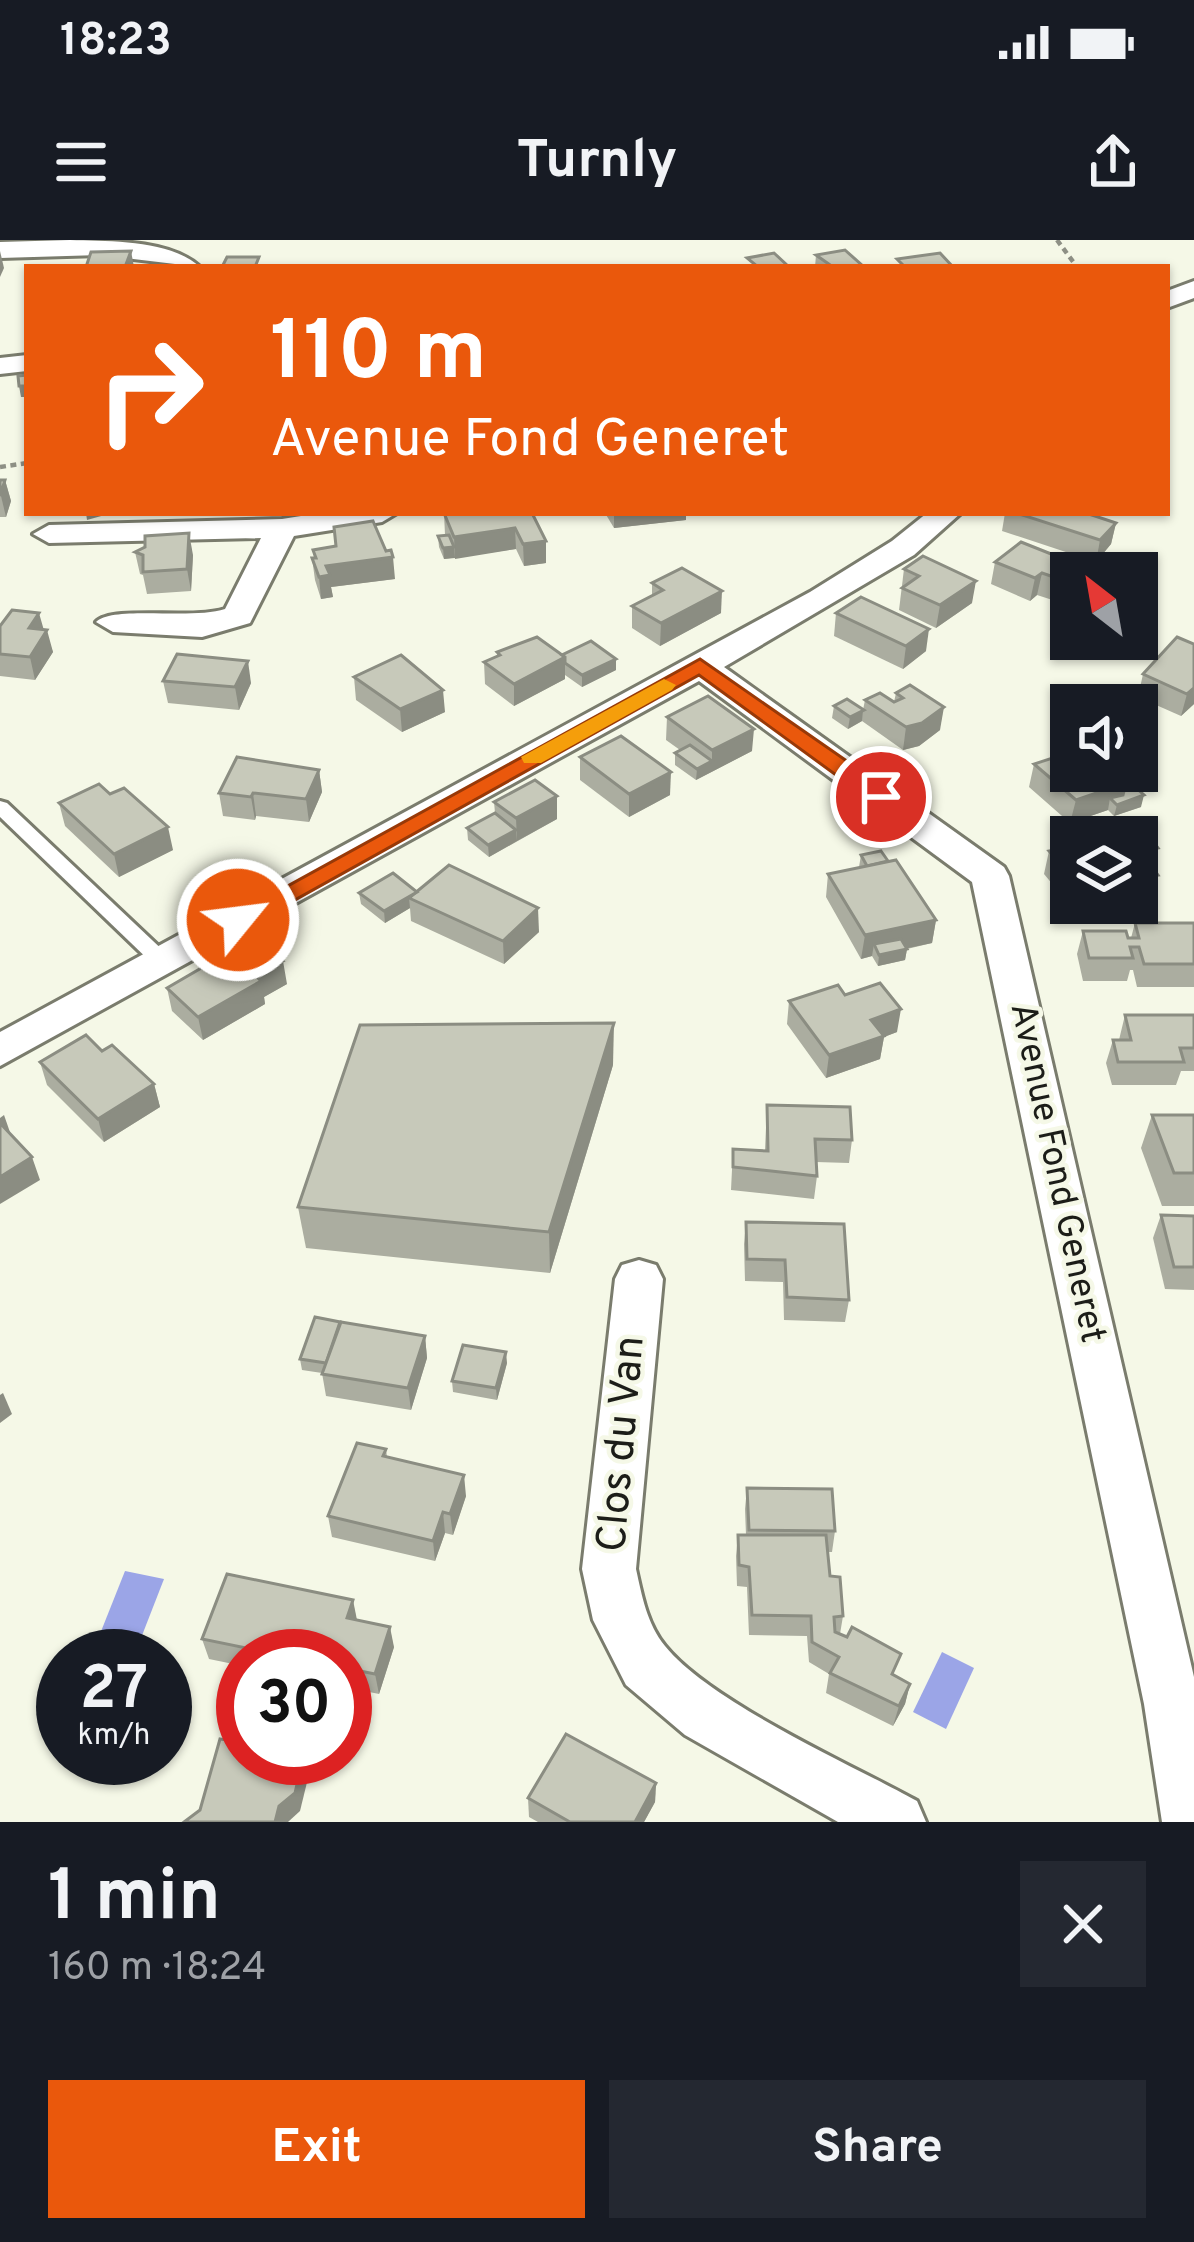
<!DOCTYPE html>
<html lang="en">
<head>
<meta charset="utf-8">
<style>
  :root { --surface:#171b24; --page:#242831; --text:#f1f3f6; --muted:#9ea1a6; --accent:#ea580c }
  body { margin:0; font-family:Overpass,sans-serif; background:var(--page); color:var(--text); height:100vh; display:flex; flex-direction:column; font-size:45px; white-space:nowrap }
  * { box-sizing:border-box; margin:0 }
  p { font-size:39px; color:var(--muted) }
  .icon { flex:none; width:66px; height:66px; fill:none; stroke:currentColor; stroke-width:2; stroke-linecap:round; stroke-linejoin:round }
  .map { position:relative; height:1582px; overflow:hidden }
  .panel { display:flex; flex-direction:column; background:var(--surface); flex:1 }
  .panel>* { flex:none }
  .guide { position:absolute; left:24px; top:24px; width:1146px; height:252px; border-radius:0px; box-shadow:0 3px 9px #0004; background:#ea580c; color:#fff; overflow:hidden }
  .needle { width:78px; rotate:329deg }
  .controls { position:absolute; left:1050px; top:312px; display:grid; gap:24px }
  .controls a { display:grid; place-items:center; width:108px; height:108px; border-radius:0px; background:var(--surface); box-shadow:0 3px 9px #0004; font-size:60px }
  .speed { position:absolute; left:36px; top:1389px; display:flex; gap:24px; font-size:60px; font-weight:700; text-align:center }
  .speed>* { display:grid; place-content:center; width:156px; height:156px; border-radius:50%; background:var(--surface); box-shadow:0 3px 9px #0004; line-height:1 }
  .speed small { font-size:30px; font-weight:400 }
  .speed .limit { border:18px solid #d22; background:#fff; color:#111 }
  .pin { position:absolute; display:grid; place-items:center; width:102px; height:102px; color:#fff; margin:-51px; border:6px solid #fff; border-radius:50%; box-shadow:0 3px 12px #0007 }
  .me { position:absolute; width:132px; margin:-66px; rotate:61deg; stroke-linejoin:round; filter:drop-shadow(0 0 9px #0008) }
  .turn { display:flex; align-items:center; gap:42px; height:252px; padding:0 48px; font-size:54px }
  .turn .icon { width:156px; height:156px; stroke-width:2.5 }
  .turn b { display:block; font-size:84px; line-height:102px }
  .round { display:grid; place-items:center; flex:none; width:126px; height:126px; border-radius:0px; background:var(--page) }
  .head { display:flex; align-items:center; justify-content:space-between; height:204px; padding:0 48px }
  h1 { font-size:72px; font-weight:700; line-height:90px }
  .action { display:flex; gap:24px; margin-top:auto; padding:24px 48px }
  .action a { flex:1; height:138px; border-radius:0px; background:var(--accent); color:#fff; font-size:48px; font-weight:700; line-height:138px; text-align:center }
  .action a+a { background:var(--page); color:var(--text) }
  .status { display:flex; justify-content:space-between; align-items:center; height:84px; padding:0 60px; background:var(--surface); direction:ltr }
  .status svg { height:33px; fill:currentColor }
  header { display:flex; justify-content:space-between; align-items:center; height:156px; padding:0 48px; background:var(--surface); font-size:54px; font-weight:700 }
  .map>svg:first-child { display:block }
  .water { fill:#9ba5e7 }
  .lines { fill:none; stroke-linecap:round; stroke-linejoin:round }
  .lane-casing { stroke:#7a7c6d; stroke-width:6 }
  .street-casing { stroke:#7a7c6d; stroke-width:6 }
  .path { stroke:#8e9085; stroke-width:4.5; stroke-dasharray:6 4.5; stroke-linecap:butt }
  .lane { fill:#fff; fill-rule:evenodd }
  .street { fill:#fff; fill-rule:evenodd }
  .wall { fill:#abada0 }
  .shaded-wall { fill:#8b8d82 }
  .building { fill:#c7c9ba; stroke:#8b8d82; stroke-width:3 }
  .route { fill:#ea580c; stroke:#983908; stroke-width:3 }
  .slow { fill:#f59e0b }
  .labels { text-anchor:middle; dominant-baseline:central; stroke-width:9; stroke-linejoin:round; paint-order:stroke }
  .street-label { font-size:36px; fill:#1c1d18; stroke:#f5f8e7 }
  .near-street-label { font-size:42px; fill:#1c1d18; stroke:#f5f8e7 }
</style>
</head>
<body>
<div class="status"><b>18:23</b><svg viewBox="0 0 49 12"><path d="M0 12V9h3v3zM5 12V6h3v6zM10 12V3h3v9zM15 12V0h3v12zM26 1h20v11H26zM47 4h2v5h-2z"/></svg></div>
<header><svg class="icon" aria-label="menu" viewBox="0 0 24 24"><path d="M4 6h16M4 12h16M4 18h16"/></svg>Turnly<svg class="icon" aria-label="share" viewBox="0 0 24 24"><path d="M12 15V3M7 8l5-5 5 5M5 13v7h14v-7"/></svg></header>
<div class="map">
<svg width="1194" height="1582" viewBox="0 0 1194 1582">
  <rect width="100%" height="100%" fill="#f5f8e7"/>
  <!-- water -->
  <g class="water">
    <polygon points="125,1331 164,1339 134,1416 94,1409"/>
    <polygon points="942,1412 974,1428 946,1489 913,1472"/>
  </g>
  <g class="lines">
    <defs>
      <polygon id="lane" points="0,561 7,563 170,717 173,722 170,727 156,727 0,577"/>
      <g id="street">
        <path d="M70,0C110,1 171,0 200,27L100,15L0,18V2Z"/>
        <polygon points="1194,41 1194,58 1167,68 1167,51"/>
        <polygon points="27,115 27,131 0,134 0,118"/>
        <path d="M320,273H397L382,282L294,296L250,383L202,397L113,392L96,382C112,365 192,380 225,369L261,298L49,303L33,294L49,285L282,279Z"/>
        <polygon points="927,273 961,273 914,315 724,427 1004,627 1009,636 1194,1437 1194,1582 1162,1582 1144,1464 972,642 699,441 0,826 0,792 810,352 892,301"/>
        <path d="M639,1020L656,1025L663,1039L636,1329C642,1356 647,1384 665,1406C710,1462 850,1524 917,1561L926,1582H838L685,1495L626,1445L593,1380L582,1329L615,1039L622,1025Z"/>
      </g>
    </defs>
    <!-- lane casing -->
    <use href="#lane" class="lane-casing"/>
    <!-- street casing -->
    <use href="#street" class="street-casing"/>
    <!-- path -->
    <g class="path">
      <polyline points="1057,0 1077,27"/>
      <polyline points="0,227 27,223"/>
    </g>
    <!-- lane -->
    <use href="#lane" class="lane"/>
    <!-- street -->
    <use href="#street" class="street"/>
  </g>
  <!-- wall -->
  <g class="wall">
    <polygon points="816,15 864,27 815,27"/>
    <polygon points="0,240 5,240 11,261 6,277 0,277"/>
    <polygon points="40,273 65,273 64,275 41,276"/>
    <polygon points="444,273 532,273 546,301 546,323 524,326 516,309 444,319 439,307 438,296 445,295"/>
    <polygon points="605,273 686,273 686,280 614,288"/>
    <polygon points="1005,273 1086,273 1116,283 1111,304 1096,322 1002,291"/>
    <polygon points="336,306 395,339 331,347 333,357 321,359 315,340 312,318 314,318 313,310"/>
    <polygon points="135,312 193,315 191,351 147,354 143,335 140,334"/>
    <polygon points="995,322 1071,333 1071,366 1037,355 1030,361 991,344"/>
    <polygon points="904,329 972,363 936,388 899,370"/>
    <polygon points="652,343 721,373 660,406 632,388 632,366 652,356"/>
    <polygon points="836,373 926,411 903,429 834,396"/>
    <polygon points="0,386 44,390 53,412 35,440 0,436"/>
    <polygon points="1194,404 1194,464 1181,476 1138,457 1143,434"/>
    <polygon points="497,412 616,419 616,430 582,447 565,435 565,439 514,466 485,444 484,422 497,416"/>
    <polygon points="354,437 445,472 402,492 356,460"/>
    <polygon points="163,441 251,443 239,470 168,463"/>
    <polygon points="910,445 940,490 919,506 903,510 862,481 848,489 832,478 834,466 863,470 865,460 894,462 896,453"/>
    <polygon points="667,477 752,511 696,540 675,525 675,513 680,510 666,500"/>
    <polygon points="580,517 670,555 629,577 580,540"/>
    <polygon points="1034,524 1141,567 1114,576 1108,570 1070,583 1029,547"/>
    <polygon points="319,530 322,552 309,582 256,576 255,580 223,576 219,553"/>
    <polygon points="494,562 557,579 489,617 468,600 467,588 495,573"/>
    <polygon points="59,563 173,610 119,637 65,586"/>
    <polygon points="1071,607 1071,663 1117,663 1074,670 1044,634 1049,611"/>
    <polygon points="861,615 888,621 936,680 932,703 907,709 905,720 878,726 872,716 861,719 826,657 828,634 859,627"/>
    <polygon points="417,652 539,692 504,724 411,681 410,668 385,683 361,664 359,653"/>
    <polygon points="1135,683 1194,683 1194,747 1137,747 1133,730 1130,730 1127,741 1083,741 1077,714 1083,691 1131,698"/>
    <polygon points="234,717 287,744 264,757 265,764 203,800 172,771 167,748"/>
    <polygon points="845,755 897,792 884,797 880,819 826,838 787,784 789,761"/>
    <polygon points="1125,775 1194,775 1194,831 1181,831 1176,845 1112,845 1106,823 1113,800 1119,800"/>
    <polygon points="102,811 154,844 160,867 104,902 47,845 40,822"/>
    <polygon points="613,825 550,1033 306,1008 298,967"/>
    <polygon points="767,865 852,900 849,923 816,922 817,936 814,959 731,950 733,909 765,910"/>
    <polygon points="1152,875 1194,875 1194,966 1162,966 1141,908"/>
    <polygon points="1161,975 1194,976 1194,1050 1165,1049 1153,998"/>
    <polygon points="746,982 849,1060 845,1082 784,1080 783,1042 745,1041 744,1004"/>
    <polygon points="425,1096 427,1118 411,1170 326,1156 322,1133 302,1130 300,1119"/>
    <polygon points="507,1123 497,1160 453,1152 452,1141"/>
    <polygon points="386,1209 387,1217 466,1256 453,1295 445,1293 435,1321 332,1297 328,1276"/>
    <polygon points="747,1248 835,1291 832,1312 828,1312 830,1336 843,1376 840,1394 895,1436 910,1444 905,1464 893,1486 826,1453 829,1434 809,1422 807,1396 749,1395 747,1347 737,1346 736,1316 738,1295 746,1295 745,1269"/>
    <polygon points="202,1399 394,1407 379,1454 345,1447 345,1416 243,1416 243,1426 209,1419"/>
    <polygon points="656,1543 655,1562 644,1582 538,1582 529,1577 528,1558"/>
  </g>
  <!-- shaded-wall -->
  <g class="shaded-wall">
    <polygon points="0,11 4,28 0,37"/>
    <polygon points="131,11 134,27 125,27"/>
    <polygon points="19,146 27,146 27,157 21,157"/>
    <polygon points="5,240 11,261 6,277 1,256"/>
    <polygon points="86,273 112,273 87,280"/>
    <polygon points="614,273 686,273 686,280 614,288"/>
    <polygon points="1116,283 1111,304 1096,322 1100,300"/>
    <polygon points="515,288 516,309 455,319 454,297"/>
    <polygon points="189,293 193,315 191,351 187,329"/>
    <polygon points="546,301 546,323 524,326 523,304"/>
    <polygon points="454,307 455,318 444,319 443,308"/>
    <polygon points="393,317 395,339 331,347 333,357 321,359 319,337 326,326"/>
    <polygon points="1042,333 1037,355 1030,361 1035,338"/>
    <polygon points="976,341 972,363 936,388 940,365"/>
    <polygon points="722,351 721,373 660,406 661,383"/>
    <polygon points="39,373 45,394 47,390 53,412 35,440 30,417 29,388"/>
    <polygon points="929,389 926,411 903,429 906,406"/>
    <polygon points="565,417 565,439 514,466 514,444"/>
    <polygon points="616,419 616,430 582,447 582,435"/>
    <polygon points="248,421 251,443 239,470 235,447"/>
    <polygon points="1194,448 1194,464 1181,476 1187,454"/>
    <polygon points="443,450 445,472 402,492 400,469"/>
    <polygon points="944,467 940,490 919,506 903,510 906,487"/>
    <polygon points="863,470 862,481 848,489 850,477"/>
    <polygon points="754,489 752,511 696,540 697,529 712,521 712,510"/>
    <polygon points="319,530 322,552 309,582 306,559"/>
    <polygon points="671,532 670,555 629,577 629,554"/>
    <polygon points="1126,543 1144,555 1141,567 1114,576 1117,565 1110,558 1108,570 1070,583 1076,560"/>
    <polygon points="253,553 256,576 255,580 251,557"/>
    <polygon points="557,556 557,579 517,601 516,578"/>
    <polygon points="168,587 173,610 119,637 114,614"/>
    <polygon points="516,590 517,601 489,617 488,605"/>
    <polygon points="1145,600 1158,608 1155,620 1137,623 1137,602"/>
    <polygon points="1158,635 1152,658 1137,660 1137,638"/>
    <polygon points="417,652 409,658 410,668 385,683 384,671"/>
    <polygon points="1075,663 1117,663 1074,670"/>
    <polygon points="538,668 539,692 504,724 503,701"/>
    <polygon points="936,680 932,703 894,711 907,709 905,720 878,726 879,715 874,704 872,716 861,719 865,695"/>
    <polygon points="283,721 287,744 264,757 265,764 203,800 198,777 256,736"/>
    <polygon points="901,769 897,792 884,797 880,819 826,838 829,815 871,780"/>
    <polygon points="614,783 613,825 550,1033 549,992"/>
    <polygon points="154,844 160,867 104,902 98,879"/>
    <polygon points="4,875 12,898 0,889 0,878"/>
    <polygon points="32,917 40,940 0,964 0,937"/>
    <polygon points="425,1096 427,1118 411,1170 408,1148"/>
    <polygon points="506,1112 507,1123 497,1160 496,1148"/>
    <polygon points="3,1153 12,1174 0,1183 0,1155"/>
    <polygon points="464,1235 466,1256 453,1295 450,1274"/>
    <polygon points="443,1272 445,1293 435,1321 433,1301"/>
    <polygon points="353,1360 357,1380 347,1378"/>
    <polygon points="390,1387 394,1407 379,1454 375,1434"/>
    <polygon points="910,1444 905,1464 893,1486 899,1466"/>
    <polygon points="303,1518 307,1518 310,1530 300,1571 288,1582 275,1582 279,1566"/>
    <polygon points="656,1543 655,1562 644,1582 635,1582"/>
  </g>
  <!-- building -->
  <g class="building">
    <polygon points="845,10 864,27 833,27 816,15"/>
    <polygon points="131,11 125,27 86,27 91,12"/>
    <polygon points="774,13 789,27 758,27 747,18"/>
    <polygon points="940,13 953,27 905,27 897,19"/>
    <polygon points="227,17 259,17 255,27 222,27"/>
    <polygon points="27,135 27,146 19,146 18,136"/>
    <polygon points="0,240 5,240 0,256"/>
    <polygon points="444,273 532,273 546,301 523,304 515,288 454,297"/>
    <polygon points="1016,273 1086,273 1116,283 1100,300"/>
    <polygon points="373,281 386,311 391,310 393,317 326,326 330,335 319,337 312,318 316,318 313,310 336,306 334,287"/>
    <polygon points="189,293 187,329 143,332 143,315 135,312 145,307 145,296"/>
    <polygon points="449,295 454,307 443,308 438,296"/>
    <polygon points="1021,302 1084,327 1077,333 1071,333 1071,343 1042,333 1035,338 995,322"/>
    <polygon points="923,316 976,341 940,365 902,348 919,336 904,329"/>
    <polygon points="682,328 722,351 661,383 632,366 663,350 652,343"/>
    <polygon points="861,357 929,389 906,406 836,373"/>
    <polygon points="12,370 39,373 29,388 47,390 30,417 0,414 0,386"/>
    <polygon points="537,397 565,417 514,444 484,422 500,415 497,412"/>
    <polygon points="1177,397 1194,404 1194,448 1187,454 1143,434"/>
    <polygon points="591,401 616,419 582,435 565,423 565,417 562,415"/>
    <polygon points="177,414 248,421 235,447 163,441"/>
    <polygon points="401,415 443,450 400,469 354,437"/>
    <polygon points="910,445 944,467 922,483 906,487 865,460 880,453 894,462 903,458 896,453"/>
    <polygon points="708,456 754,489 712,510 667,477"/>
    <polygon points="847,459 864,470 850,477 834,466"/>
    <polygon points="621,496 671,532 629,554 580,517"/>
    <polygon points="690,505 712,521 697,529 675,513"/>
    <polygon points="1071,512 1071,531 1113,531 1126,543 1076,560 1034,524"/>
    <polygon points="237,517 319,530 306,559 253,553 251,557 219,553"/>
    <polygon points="1126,539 1144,555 1117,565 1110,558 1123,555 1126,543 1123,540"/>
    <polygon points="535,540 557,556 516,578 494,562"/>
    <polygon points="99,544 110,554 124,548 168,587 114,614 59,563"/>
    <polygon points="495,573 516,590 488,605 467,588"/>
    <polygon points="1135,587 1145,600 1137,602 1137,597 1102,597 1123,593 1121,589"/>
    <polygon points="1148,595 1158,608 1142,611 1145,600 1142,596"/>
    <polygon points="1137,606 1158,635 1137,638"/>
    <polygon points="1071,607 1071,637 1049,611"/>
    <polygon points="881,611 888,621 867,626 861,615"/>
    <polygon points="896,620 936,680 865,695 828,634"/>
    <polygon points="449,625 538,668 503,701 409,658"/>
    <polygon points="393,633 417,652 384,671 359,653"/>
    <polygon points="1135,683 1194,683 1194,724 1144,724 1139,707 1130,707 1133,718 1089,718 1083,691 1126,691 1128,698 1139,698"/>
    <polygon points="901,699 907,709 879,715 874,704"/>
    <polygon points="261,701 283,721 256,736 261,741 198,777 167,748 229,712 234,717"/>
    <polygon points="880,743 901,769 871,780 884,796 829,815 789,761 838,745 845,755"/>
    <polygon points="1125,775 1194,775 1194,808 1180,808 1184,822 1118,822 1113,800 1131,800"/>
    <polygon points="614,783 549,992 298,967 360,785"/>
    <polygon points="86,795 102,811 112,805 154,844 98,879 40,822"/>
    <polygon points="767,865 850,867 852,900 815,899 817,936 733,927 733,909 768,911"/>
    <polygon points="1152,875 1194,875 1194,933 1174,933"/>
    <polygon points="0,883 32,917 0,937"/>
    <polygon points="1161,975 1194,976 1194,1027 1174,1027"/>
    <polygon points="746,982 844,984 849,1060 787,1057 785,1020 747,1019"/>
    <polygon points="315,1077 340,1082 326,1123 300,1119"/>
    <polygon points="341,1082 425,1096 408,1148 322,1134"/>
    <polygon points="463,1105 506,1112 496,1148 452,1141"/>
    <polygon points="357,1203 386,1209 383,1216 464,1235 450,1274 443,1272 433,1301 328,1276"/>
    <polygon points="747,1248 832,1249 835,1291 749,1290"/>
    <polygon points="738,1295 826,1295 830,1336 840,1337 843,1376 834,1377 835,1392 847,1397 852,1387 901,1414 892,1434 910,1444 899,1466 830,1433 839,1417 812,1402 811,1376 752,1375 749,1327 739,1325"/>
    <polygon points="227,1334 353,1360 347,1378 390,1387 375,1434 345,1428 345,1416 286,1416 202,1399"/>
    <polygon points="566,1494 656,1543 635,1582 570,1582 528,1558"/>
    <polygon points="220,1499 243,1502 243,1518 303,1518 295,1553 279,1566 275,1582 184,1582 200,1570"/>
  </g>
  <!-- route -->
  <polygon class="route" points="700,419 890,551 890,562 873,562 699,435 248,686 238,689 226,680"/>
  <!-- slow -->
  <polygon class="slow" points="664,439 676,445 672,450 541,523 524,523 521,517"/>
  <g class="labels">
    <!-- street labels -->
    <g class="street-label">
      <text transform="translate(1056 933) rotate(78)">Avenue Fond Generet</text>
    </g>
    <!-- near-street labels -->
    <g class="near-street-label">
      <text transform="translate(623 1204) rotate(-85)">Clos du Van</text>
    </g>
  </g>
</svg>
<div class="controls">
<a><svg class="needle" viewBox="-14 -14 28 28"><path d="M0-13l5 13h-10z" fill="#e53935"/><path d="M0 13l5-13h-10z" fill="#9ea1a6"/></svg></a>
<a><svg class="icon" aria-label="sound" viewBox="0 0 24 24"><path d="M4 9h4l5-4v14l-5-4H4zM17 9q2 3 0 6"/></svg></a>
<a><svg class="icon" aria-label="layers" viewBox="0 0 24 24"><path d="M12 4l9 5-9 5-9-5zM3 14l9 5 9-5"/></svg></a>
</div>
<div class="speed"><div>27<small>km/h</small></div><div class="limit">30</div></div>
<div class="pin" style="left:881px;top:557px;background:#d93025"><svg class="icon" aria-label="arrive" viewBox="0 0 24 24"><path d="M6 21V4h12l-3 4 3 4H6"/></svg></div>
<svg class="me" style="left:238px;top:680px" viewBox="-20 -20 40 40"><circle r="17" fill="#ea580c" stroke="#fff" stroke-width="3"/><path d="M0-11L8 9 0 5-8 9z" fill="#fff"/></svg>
<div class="guide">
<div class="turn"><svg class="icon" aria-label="right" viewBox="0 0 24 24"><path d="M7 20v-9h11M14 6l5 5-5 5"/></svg><div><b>110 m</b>Avenue Fond Generet</div></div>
</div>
</div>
<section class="panel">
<div class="head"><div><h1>1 min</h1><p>160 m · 18:24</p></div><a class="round"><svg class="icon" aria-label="close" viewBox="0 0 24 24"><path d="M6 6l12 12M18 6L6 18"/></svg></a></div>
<div class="action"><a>Exit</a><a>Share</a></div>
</section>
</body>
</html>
